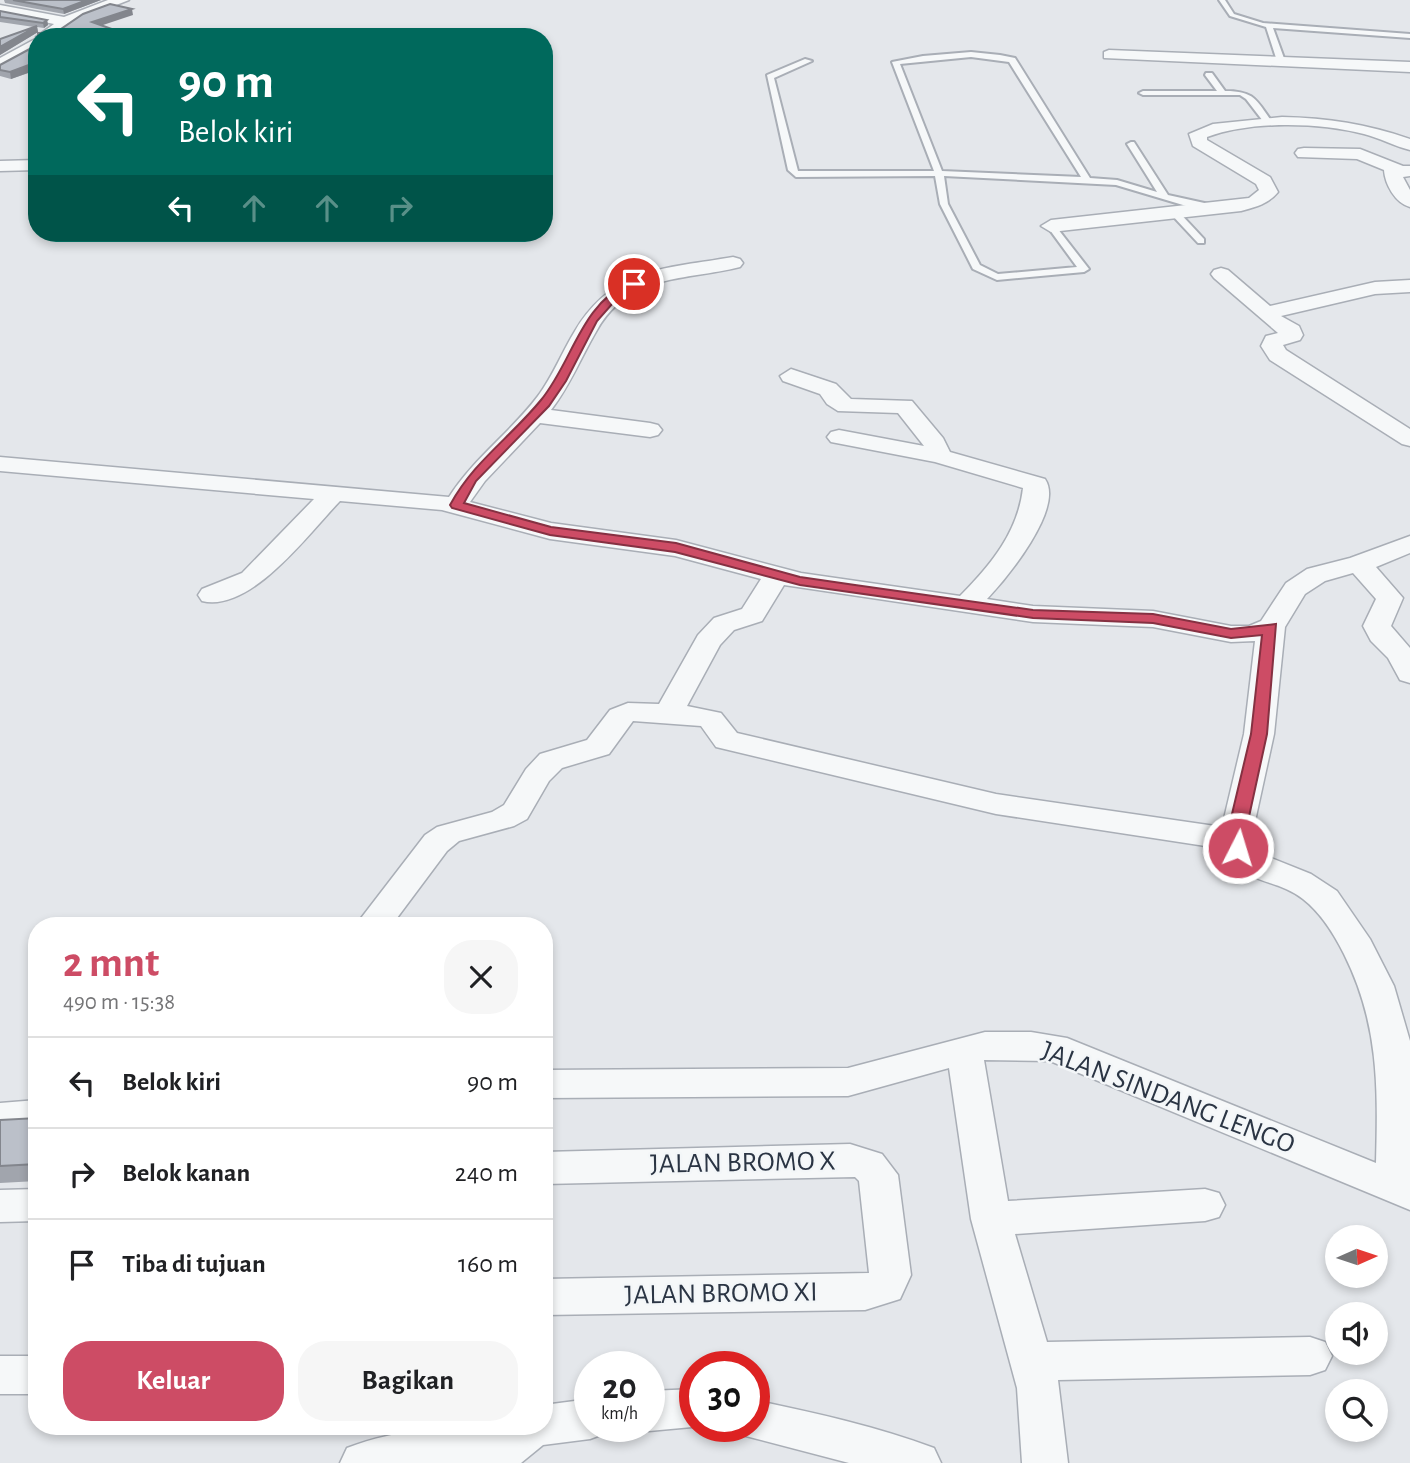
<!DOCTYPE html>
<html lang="id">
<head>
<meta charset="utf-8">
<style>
  :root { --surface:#fff; --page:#f6f6f6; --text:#202124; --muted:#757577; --line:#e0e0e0; --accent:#cd4c65 }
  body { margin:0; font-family:"Alegreya Sans",sans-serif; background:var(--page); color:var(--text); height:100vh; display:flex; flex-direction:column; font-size:26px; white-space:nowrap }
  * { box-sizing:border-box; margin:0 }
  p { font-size:23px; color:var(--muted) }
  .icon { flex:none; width:38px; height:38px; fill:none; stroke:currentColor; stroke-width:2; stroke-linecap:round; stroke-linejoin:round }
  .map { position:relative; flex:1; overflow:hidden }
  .details { position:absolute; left:28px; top:917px; width:525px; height:518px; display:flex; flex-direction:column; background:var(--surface); border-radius:28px; box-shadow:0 4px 10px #0003 }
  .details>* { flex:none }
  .guide { position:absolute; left:28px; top:28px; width:525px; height:214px; border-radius:28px; box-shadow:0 4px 10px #0003; background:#00695c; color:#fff; overflow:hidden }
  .needle { width:46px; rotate:87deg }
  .tools { position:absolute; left:1325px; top:1225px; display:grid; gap:14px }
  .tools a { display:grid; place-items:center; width:63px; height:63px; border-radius:50%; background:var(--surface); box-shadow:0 4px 10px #0003; font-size:35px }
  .speed { position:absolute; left:574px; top:1351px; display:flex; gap:14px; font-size:35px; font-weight:700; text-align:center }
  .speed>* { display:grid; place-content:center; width:91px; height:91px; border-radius:50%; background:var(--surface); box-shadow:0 4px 10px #0003; line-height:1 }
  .speed small { font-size:18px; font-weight:400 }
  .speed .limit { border:10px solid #d22; background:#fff; color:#111 }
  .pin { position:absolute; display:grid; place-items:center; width:60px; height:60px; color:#fff; margin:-30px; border:4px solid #fff; border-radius:50%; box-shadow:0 2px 7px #0007 }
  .me { position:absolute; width:77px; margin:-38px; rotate:5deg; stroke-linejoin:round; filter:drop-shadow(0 0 5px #0008) }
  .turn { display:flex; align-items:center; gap:24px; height:147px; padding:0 35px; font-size:32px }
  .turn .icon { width:91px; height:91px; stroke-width:2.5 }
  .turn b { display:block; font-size:49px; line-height:60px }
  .lanes { display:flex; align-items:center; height:66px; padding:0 35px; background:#0003; justify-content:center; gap:35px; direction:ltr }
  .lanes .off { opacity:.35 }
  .round { display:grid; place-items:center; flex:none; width:74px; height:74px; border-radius:28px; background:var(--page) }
  .summary { display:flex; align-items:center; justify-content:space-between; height:119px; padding:0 35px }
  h1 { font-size:42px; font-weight:700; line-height:52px; color:var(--accent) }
  .cta { display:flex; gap:14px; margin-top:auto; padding:14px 35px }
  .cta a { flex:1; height:80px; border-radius:28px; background:var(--accent); color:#fff; font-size:28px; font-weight:700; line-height:80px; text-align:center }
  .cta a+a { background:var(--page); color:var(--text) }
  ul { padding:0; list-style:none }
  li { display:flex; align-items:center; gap:21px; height:91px; padding:0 35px; border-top:2px solid var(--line) }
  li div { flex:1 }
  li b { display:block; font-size:26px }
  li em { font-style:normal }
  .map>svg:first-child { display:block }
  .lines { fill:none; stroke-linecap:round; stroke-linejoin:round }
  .lane-casing { stroke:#a9aeb6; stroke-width:4 }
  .street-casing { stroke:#a9aeb6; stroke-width:3 }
  .lane { fill:#f6f8f9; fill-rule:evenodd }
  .street { fill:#f6f8f9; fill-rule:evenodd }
  .wall { fill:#a1a5ad }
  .shaded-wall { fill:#83868d }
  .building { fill:#bbc0c9; stroke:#83868d; stroke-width:2 }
  .route { fill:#cd4c65; stroke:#853142; stroke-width:2 }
  .labels { text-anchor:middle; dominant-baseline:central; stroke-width:5; stroke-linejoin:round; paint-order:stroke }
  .near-street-label { font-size:28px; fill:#2b3544; stroke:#f3f6f8 }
</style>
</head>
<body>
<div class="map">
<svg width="1410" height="1463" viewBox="0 0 1410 1463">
  <rect width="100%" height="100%" fill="#e4e7eb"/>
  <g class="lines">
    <defs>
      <g id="lane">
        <polygon points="1219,0 1225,0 1234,14 1263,23 1410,34 1410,38 1273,28 1285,61 1281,63 1277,61 1266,27 1230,16"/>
        <path d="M971,52L1000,55L1015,58L1090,178L1117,180L1157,192L1127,144L1131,142H1134L1168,195L1218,206L1214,209L1183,205L1116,185L944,176L948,204L980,265L998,274L1077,267L1047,226L1051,223L1054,224L1089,269L1084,272L997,280L973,269L940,204L935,176L796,177L788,170L767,75L805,59L812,61L774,78L798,171H934L892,62L923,56ZM971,57L1009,62L1081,177L942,171L900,64Z"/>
        <path d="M1206,73H1212L1225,91C1255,91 1256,100 1273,123L1272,125H1266L1246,99L1240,95H1143L1139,93L1143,91H1217L1205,75Z"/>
        <polygon points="1170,209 1176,209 1204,239 1204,243 1198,243 1170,213"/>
      </g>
      <g id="street">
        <polygon points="108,0 129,0 83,18 55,37 36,37 54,24 0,13 0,5 64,17"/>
        <polygon points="37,38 37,49 0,70 0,58"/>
        <polygon points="1109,50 1410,62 1410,72 1104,58 1104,52"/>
        <path d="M1282,117C1328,118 1367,124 1410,139V150C1394,146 1380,138 1364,134C1317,122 1252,121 1207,137V140L1270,177L1278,192C1268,204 1256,207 1241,211L1051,232L1041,226L1051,220L1249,198L1259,190L1256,184L1193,146L1189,134L1213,124Z"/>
        <path d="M1304,148L1360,149L1403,166H1410V176L1403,177L1410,190V207C1395,203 1385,184 1384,170L1357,159L1298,157L1295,153L1298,149Z"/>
        <polygon points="37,160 37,170 0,171 0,161"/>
        <path d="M733,257L740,259L743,263L740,267C684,281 630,273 597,330C581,357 570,386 551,410L650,423L658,425L662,430L658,435L650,437L540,423L485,481L470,502L551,523L676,540L801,573L960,596C991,565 1018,532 1023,488L935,462L831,442L827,437L831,432L839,430L924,446L898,413L838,411L827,404L820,394L783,381L780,376L791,369L836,384L851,399L912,401L943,438L950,452L1045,479C1065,508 1006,579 987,599L1033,606L1153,611L1231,626H1249L1261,621L1286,583L1307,569L1350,558L1410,536V553L1376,567L1403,598L1391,626L1410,648V683L1400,680L1388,658L1371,641L1363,626L1376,599L1353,573L1325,581L1305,594L1285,627L1274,734L1252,835L1261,854L1311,874L1337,891L1370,939L1394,986L1410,1041V1210L1050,1061L984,1060L1008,1201L1205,1189L1219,1193L1225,1205L1219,1217L1205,1221L1015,1234L1047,1342L1310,1337L1325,1342L1332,1356L1325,1370L1310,1375L1058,1380L1068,1463H1022L1017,1388L971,1219L949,1068L848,1096L544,1098V1070L848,1068L985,1032H1031L1067,1038L1376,1163C1378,1087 1379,1024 1344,954C1334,934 1321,913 1303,899C1275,877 1243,886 1225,849L996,814L716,747L701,726L633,721L609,754L562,768L549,781L527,819L514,826L459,841L447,851L391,926H355L425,835L437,827L492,812L504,805L526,769L540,754L587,740L610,710L628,703L659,704L698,635L714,618L742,609L761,579L675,556L550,539L442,510L340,501C309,533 251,613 202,601L198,595L202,589L242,573L314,499L0,471V457L449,497C473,459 511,432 538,396C553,376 562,352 575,331C614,266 666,269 733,257ZM784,585L1033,622L1153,627L1231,642L1255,641L1244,734L1222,827L996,794L737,733L721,713L687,706L720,645L734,630L762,621Z"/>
        <polygon points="1221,268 1228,270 1270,306 1375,282 1410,280 1410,292 1375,294 1281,316 1299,326 1303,335 1300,340 1283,345 1286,350 1410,429 1410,446 1402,444 1270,360 1261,346 1266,336 1278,333 1214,278 1211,274 1214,270"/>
        <polygon points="37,1100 37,1130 0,1133 0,1103"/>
        <polygon points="850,1144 882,1154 898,1175 911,1275 900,1299 865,1310 544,1315 544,1279 869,1273 859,1181 855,1177 544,1184 544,1152"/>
        <polygon points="37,1189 37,1221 0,1222 0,1190"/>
        <rect x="0" y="1356" width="37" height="38"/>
        <polygon points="695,1389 695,1426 703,1426 649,1431 636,1426 649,1426 649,1391"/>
        <path d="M590,1399V1426H609L606,1433L590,1439L543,1445L521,1463H340L347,1448C411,1423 477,1426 544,1426V1405Z"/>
        <path d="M754,1400C815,1413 876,1426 934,1448L941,1463H849L738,1434L735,1426H754Z"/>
      </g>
    </defs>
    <!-- lane casing -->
    <use href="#lane" class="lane-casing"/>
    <!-- street casing -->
    <use href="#street" class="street-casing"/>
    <!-- lane -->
    <use href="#lane" class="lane"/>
    <!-- street -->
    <use href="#street" class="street"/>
  </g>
  <!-- wall -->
  <g class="wall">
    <polygon points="4,0 101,0 64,14 5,3"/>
    <polygon points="0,11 47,20 48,25 44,28 37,27 38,32 0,55 0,39 34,27 0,22"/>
    <polygon points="37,45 37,70 11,79 0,76 0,65"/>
    <polygon points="37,1118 37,1181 0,1183 0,1120"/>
  </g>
  <!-- shaded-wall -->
  <g class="shaded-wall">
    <polygon points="87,0 101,0 64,14 63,9"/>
    <polygon points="132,9 133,15 94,28 92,22"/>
    <polygon points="47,20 48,25 44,28 43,23"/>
    <polygon points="37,26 38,32 0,55 0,47"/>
    <polygon points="34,63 36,70 11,79 10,72"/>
  </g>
  <!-- building -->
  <g class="building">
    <polygon points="13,0 87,0 63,9"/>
    <polygon points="110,4 132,9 92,22 123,33 116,37 38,37 38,33 55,33 83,14"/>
    <polygon points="0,11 47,20 43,23 0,17"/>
    <polygon points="37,26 0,47 0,39"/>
    <polygon points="37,45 37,63 34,63 10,72 0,70 0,65"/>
    <polygon points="37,1118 37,1164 0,1166 0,1120"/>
  </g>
  <!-- route -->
  <path class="route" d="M630,282L639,284L620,295L597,321L566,381L549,406L476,481L464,503L551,527L676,543L800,577L855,585L1033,610L1153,614L1231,629L1276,624L1267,734L1245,835L1244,852H1232L1227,835L1251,734L1262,635L1231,638L1153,623L1033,618L800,585L675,552L550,535L452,508L450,505C474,461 510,438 541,400C573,361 580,305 630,282Z"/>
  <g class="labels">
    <!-- near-street labels -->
    <g class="near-street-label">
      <text transform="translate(1168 1098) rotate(21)">JALAN SINDANG LENGO</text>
      <text transform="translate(743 1163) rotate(-1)">JALAN BROMO X</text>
      <text transform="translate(721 1294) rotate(-1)">JALAN BROMO XI</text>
    </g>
  </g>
</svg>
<div class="tools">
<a><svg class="needle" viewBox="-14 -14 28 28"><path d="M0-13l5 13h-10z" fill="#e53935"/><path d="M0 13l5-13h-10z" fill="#757577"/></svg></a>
<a><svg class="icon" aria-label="sound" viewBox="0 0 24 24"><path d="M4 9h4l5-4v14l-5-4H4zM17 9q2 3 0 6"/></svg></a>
<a><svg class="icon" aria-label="search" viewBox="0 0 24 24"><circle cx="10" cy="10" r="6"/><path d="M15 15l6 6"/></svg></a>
</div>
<div class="speed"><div>20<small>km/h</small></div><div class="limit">30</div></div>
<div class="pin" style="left:634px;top:284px;background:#d93025"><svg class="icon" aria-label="arrive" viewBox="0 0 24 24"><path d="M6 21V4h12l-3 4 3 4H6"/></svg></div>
<svg class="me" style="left:1238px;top:848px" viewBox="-20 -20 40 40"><circle r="17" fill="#cd4c65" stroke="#fff" stroke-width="3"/><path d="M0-11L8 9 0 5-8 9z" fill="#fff"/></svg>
<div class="guide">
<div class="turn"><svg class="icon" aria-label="left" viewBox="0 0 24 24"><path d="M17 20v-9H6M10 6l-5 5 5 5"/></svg><div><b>90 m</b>Belok kiri</div></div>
<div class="lanes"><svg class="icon" aria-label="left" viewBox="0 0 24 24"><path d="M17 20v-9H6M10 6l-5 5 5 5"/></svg><svg class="icon off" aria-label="ahead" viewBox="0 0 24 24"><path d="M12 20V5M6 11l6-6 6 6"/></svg><svg class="icon off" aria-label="ahead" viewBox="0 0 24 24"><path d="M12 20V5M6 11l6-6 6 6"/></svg><svg class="icon off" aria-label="right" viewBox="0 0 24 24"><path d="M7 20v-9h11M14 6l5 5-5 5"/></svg></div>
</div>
<section class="details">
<div class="summary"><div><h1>2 mnt</h1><p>490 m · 15:38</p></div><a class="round"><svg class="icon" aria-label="close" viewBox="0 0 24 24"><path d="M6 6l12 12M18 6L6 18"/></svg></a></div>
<ul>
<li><svg class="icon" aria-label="left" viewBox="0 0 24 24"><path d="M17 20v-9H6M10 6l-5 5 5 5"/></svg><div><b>Belok kiri</b></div><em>90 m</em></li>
<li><svg class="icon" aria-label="right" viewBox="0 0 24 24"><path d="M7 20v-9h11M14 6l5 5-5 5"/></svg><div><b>Belok kanan</b></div><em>240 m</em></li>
<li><svg class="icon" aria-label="arrive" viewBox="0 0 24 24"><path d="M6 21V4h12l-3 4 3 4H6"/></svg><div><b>Tiba di tujuan</b></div><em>160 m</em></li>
</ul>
<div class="cta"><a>Keluar</a><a>Bagikan</a></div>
</section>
</div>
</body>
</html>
